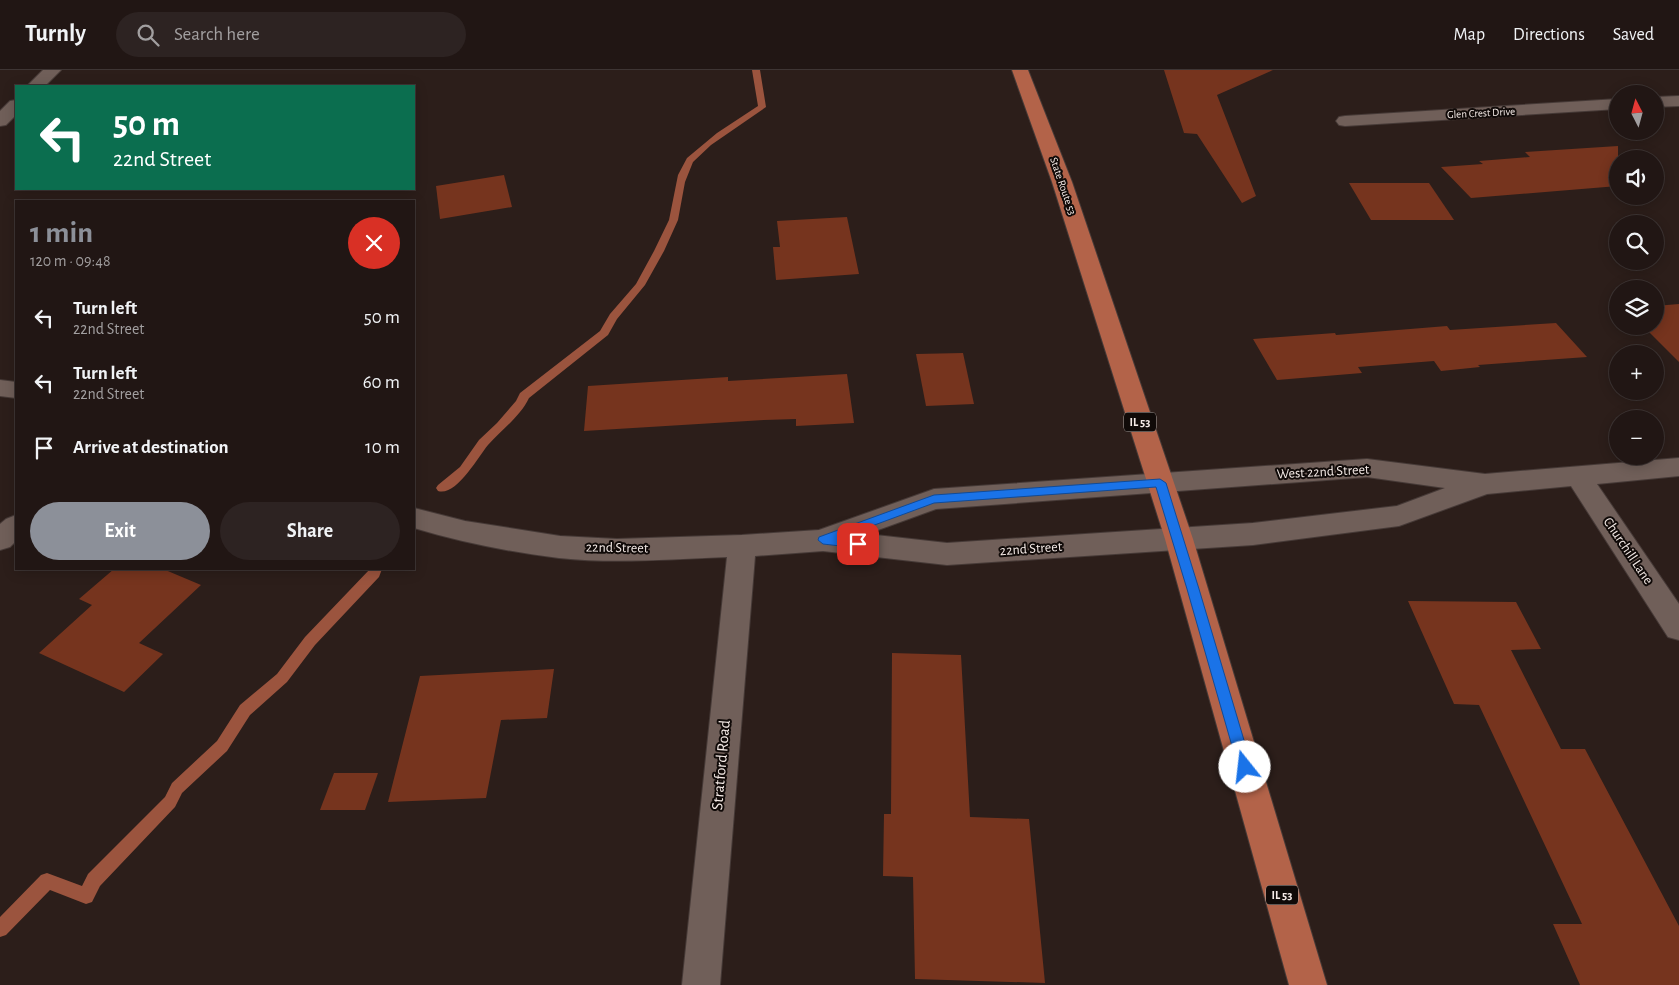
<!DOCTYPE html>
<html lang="en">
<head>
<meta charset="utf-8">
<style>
  :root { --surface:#211614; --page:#2d2322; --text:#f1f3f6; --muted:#a29fa0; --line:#3e3534; --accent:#8c9099 }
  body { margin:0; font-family:"Alegreya Sans",sans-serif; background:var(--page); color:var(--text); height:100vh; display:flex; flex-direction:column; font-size:19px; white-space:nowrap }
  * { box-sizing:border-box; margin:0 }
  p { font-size:16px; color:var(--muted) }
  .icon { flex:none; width:28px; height:28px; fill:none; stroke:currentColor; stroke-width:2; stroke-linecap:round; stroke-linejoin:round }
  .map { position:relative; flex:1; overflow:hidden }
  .details { position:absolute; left:15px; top:130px; width:400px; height:370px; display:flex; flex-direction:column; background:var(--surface); border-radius:0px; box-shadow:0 2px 12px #0003,0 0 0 1px var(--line) }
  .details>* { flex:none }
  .top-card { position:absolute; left:15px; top:15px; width:400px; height:105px; border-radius:0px; box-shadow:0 2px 12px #0003,0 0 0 1px var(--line); background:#0b6e4f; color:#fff; overflow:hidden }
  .needle { width:32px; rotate:354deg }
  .buttons { position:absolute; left:1609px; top:15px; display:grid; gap:10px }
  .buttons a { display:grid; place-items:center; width:55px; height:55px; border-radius:50%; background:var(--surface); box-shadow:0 2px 12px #0003,0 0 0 1px var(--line); font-size:25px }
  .pin { position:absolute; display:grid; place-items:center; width:42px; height:42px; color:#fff; margin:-21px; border-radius:10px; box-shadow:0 2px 8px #0006 }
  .me { position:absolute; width:55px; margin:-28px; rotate:344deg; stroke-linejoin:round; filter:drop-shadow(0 0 4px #0008) }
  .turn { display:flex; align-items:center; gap:18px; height:105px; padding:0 15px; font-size:22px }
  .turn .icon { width:65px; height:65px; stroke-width:2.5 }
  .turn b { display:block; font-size:35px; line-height:42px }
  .round { display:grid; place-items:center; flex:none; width:52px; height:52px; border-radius:26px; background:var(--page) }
  .headline { display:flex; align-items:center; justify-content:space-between; height:85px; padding:0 15px }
  h1 { font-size:30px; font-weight:600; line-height:38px; color:var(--accent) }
  .action { display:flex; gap:10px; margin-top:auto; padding:10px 15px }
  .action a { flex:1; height:58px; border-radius:30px; background:var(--accent); color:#fff; font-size:20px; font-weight:600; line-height:58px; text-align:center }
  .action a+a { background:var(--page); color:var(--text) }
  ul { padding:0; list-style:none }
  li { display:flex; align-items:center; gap:15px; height:65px; padding:0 15px }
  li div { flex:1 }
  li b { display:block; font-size:19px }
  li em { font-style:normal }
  header { display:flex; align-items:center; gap:30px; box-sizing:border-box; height:70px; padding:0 25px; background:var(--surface); border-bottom:1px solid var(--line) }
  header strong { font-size:24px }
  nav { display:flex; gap:28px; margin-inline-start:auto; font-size:18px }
  .search { width:350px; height:45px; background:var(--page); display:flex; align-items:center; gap:12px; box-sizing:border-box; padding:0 18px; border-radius:28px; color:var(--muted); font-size:19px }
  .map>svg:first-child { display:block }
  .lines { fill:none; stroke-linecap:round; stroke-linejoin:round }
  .stream { fill:#9b543e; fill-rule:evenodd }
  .building { fill:#76341e }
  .minor-casing { stroke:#463a37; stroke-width:2 }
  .primary-casing { stroke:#463a37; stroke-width:2 }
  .minor { fill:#705f59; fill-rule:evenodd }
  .primary { fill:#b36349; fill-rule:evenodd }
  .route { fill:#1a73e8; stroke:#114b97 }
  .labels { text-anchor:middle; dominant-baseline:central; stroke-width:4; stroke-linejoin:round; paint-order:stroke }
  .far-street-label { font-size:11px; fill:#f5ebe7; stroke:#100a08 }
  .shield { fill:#100a08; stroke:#b0a8a4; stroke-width:1 }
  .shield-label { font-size:12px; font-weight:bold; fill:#f5ebe7 }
  .street-label { font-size:14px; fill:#f5ebe7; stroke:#100a08 }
  .near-street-label { font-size:16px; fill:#f5ebe7; stroke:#100a08 }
</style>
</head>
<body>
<header>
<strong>Turnly</strong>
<div class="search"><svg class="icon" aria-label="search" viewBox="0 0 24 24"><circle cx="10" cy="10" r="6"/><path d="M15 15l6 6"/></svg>Search here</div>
<nav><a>Map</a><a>Directions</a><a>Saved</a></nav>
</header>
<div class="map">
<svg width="1679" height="915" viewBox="0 0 1679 915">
  <rect width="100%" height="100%" fill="#2c1e1a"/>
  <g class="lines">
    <!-- stream -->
    <g class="stream">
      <path d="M752,0H760L766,37L711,75L693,92L685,112L678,150L664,181L645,215L617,249L608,265L529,328C520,347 501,360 488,375C478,387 456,427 438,421L436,418L438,415L460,397L479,370L497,353L516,331L520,323L600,261L610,244L636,214L654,181L669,150L678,105L687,88L717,63L758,36Z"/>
      <polygon points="370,499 382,499 379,507 315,575 287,612 250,645 227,681 182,723 175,737 100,816 92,832 86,834 50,820 6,865 0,867 0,847 41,805 47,803 82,816 88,804 165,727 172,713 217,671 240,635 277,604 305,567"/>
    </g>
  </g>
  <!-- building -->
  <g class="building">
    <polygon points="1164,0 1273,0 1217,25 1256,126 1242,133 1197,64 1184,63"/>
    <polygon points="1618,76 1618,116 1471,128 1441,97 1483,94 1479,91 1530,87 1525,82"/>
    <polygon points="504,105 512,137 440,149 436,116"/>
    <polygon points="1349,113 1429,113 1454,150 1371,150"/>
    <polygon points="847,147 859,204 776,210 773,177 780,177 777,151"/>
    <polygon points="1679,234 1679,292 1643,256 1655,256 1655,236"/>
    <polygon points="1556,253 1587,287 1478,295 1480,297 1441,301 1434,291 1358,297 1362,303 1277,310 1253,269 1335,263 1336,265 1447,256 1450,260"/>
    <polygon points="963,283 974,334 926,336 916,284"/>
    <polygon points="847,304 854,353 796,356 796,349 764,350 584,361 588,316 728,307 728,311"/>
    <polygon points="114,499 163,499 201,515 139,573 163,584 124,622 39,583 92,535 79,529"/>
    <polygon points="1408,531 1516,532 1541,579 1511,580 1561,679 1585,679 1679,856 1679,915 1580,915 1553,854 1582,854 1479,635 1454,634"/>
    <polygon points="892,583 961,585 970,747 1029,749 1045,913 915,909 913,807 883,806 884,744 891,744"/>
    <polygon points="554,599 547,648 501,650 486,728 388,732 420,606"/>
    <polygon points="334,703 378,703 365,740 320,740"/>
  </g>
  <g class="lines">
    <defs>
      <g id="minor">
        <polygon points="43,0 61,0 45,16 27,16"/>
        <polygon points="1679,26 1679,36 1655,37 1655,27"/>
        <polygon points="1618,29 1618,39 1345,56 1339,55 1336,51 1339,47 1345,46"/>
        <polygon points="16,30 16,45 6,55 0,56 0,41 10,31"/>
        <polygon points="0,310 16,312 16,328 0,326"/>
        <path d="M1679,388V406L1597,414L1679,534V570L1668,567L1571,416L1487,424L1399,456L1253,475L947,495L823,481L755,486L720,915H682L727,487C671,489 615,494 559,488C510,482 461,472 414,458V438L465,451L560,466L617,469L742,465L819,460L934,419L1367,389L1485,404ZM1367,407L1445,418L1397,436L1253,453L947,473L867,464L936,439Z"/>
        <polygon points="16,445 16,471 10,477 0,480 0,454 6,449"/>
      </g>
      <polygon id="primary" points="1012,0 1028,0 1072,112 1193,469 1327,915 1289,915 1165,469 1052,112"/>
    </defs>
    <!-- minor casing -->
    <use href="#minor" class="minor-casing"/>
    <!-- primary casing -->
    <use href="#primary" class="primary-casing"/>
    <!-- minor -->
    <use href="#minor" class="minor"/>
    <!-- primary -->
    <use href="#primary" class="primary"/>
  </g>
  <!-- route -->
  <polygon class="route" points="1160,409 1166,413 1199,519 1252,697 1250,702 1245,704 1240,702 1238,697 1187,519 1156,417 934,433 842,467 863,471 864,474 858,478 823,474 818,470 819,467 934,425"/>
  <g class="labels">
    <!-- far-street labels -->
    <g class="far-street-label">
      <text transform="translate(1481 43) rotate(-3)">Glen Crest Drive</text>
      <text transform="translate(1063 116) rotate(71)">State Route 53</text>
    </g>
    <!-- shield labels -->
    <g class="shield">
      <rect x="1124" y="342.5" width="32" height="19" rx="4"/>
      <rect x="1266" y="815.5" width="32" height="19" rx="4"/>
    </g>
    <g class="shield-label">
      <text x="1140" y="352">IL 53</text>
      <text x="1282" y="825">IL 53</text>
    </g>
    <!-- street labels -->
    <g class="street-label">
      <text transform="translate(1323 402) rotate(-3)">West 22nd Street</text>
      <text transform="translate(617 478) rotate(1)">22nd Street</text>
      <text transform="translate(1031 479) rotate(-4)">22nd Street</text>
      <text transform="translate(1628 481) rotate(56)">Churchill Lane</text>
    </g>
    <!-- near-street labels -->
    <g class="near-street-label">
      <text transform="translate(721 695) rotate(-85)">Stratford Road</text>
    </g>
  </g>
</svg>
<div class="buttons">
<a><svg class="needle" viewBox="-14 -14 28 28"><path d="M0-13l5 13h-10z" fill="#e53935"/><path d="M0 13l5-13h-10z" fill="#a29fa0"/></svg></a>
<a><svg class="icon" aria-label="sound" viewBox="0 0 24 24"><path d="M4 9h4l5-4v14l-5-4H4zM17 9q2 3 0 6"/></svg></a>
<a><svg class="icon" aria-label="search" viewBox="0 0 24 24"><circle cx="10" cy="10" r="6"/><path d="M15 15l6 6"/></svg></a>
<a><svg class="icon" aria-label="layers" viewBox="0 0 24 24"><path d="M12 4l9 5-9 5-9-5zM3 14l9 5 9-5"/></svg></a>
<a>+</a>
<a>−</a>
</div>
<div class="pin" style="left:858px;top:474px;background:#d93025"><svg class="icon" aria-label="arrive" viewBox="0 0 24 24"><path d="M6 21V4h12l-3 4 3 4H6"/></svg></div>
<svg class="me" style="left:1245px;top:697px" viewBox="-20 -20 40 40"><circle r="19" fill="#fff"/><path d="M0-13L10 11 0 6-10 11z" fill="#1a73e8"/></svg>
<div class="top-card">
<div class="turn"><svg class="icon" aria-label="left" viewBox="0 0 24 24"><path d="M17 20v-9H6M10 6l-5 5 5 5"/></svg><div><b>50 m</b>22nd Street</div></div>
</div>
<section class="details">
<div class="headline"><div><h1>1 min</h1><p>120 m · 09:48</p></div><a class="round" style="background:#d93025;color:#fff"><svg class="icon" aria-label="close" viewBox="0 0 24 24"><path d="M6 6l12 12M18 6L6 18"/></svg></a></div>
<ul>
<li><svg class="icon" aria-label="left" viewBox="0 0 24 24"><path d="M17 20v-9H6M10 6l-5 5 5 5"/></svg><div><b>Turn left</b><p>22nd Street</p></div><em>50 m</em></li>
<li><svg class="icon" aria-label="left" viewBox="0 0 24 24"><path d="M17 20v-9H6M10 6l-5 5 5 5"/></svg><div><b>Turn left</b><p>22nd Street</p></div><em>60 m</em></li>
<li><svg class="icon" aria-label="arrive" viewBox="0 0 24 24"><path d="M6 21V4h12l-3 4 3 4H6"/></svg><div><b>Arrive at destination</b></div><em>10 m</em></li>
</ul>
<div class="action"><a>Exit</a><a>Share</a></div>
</section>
</div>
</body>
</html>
